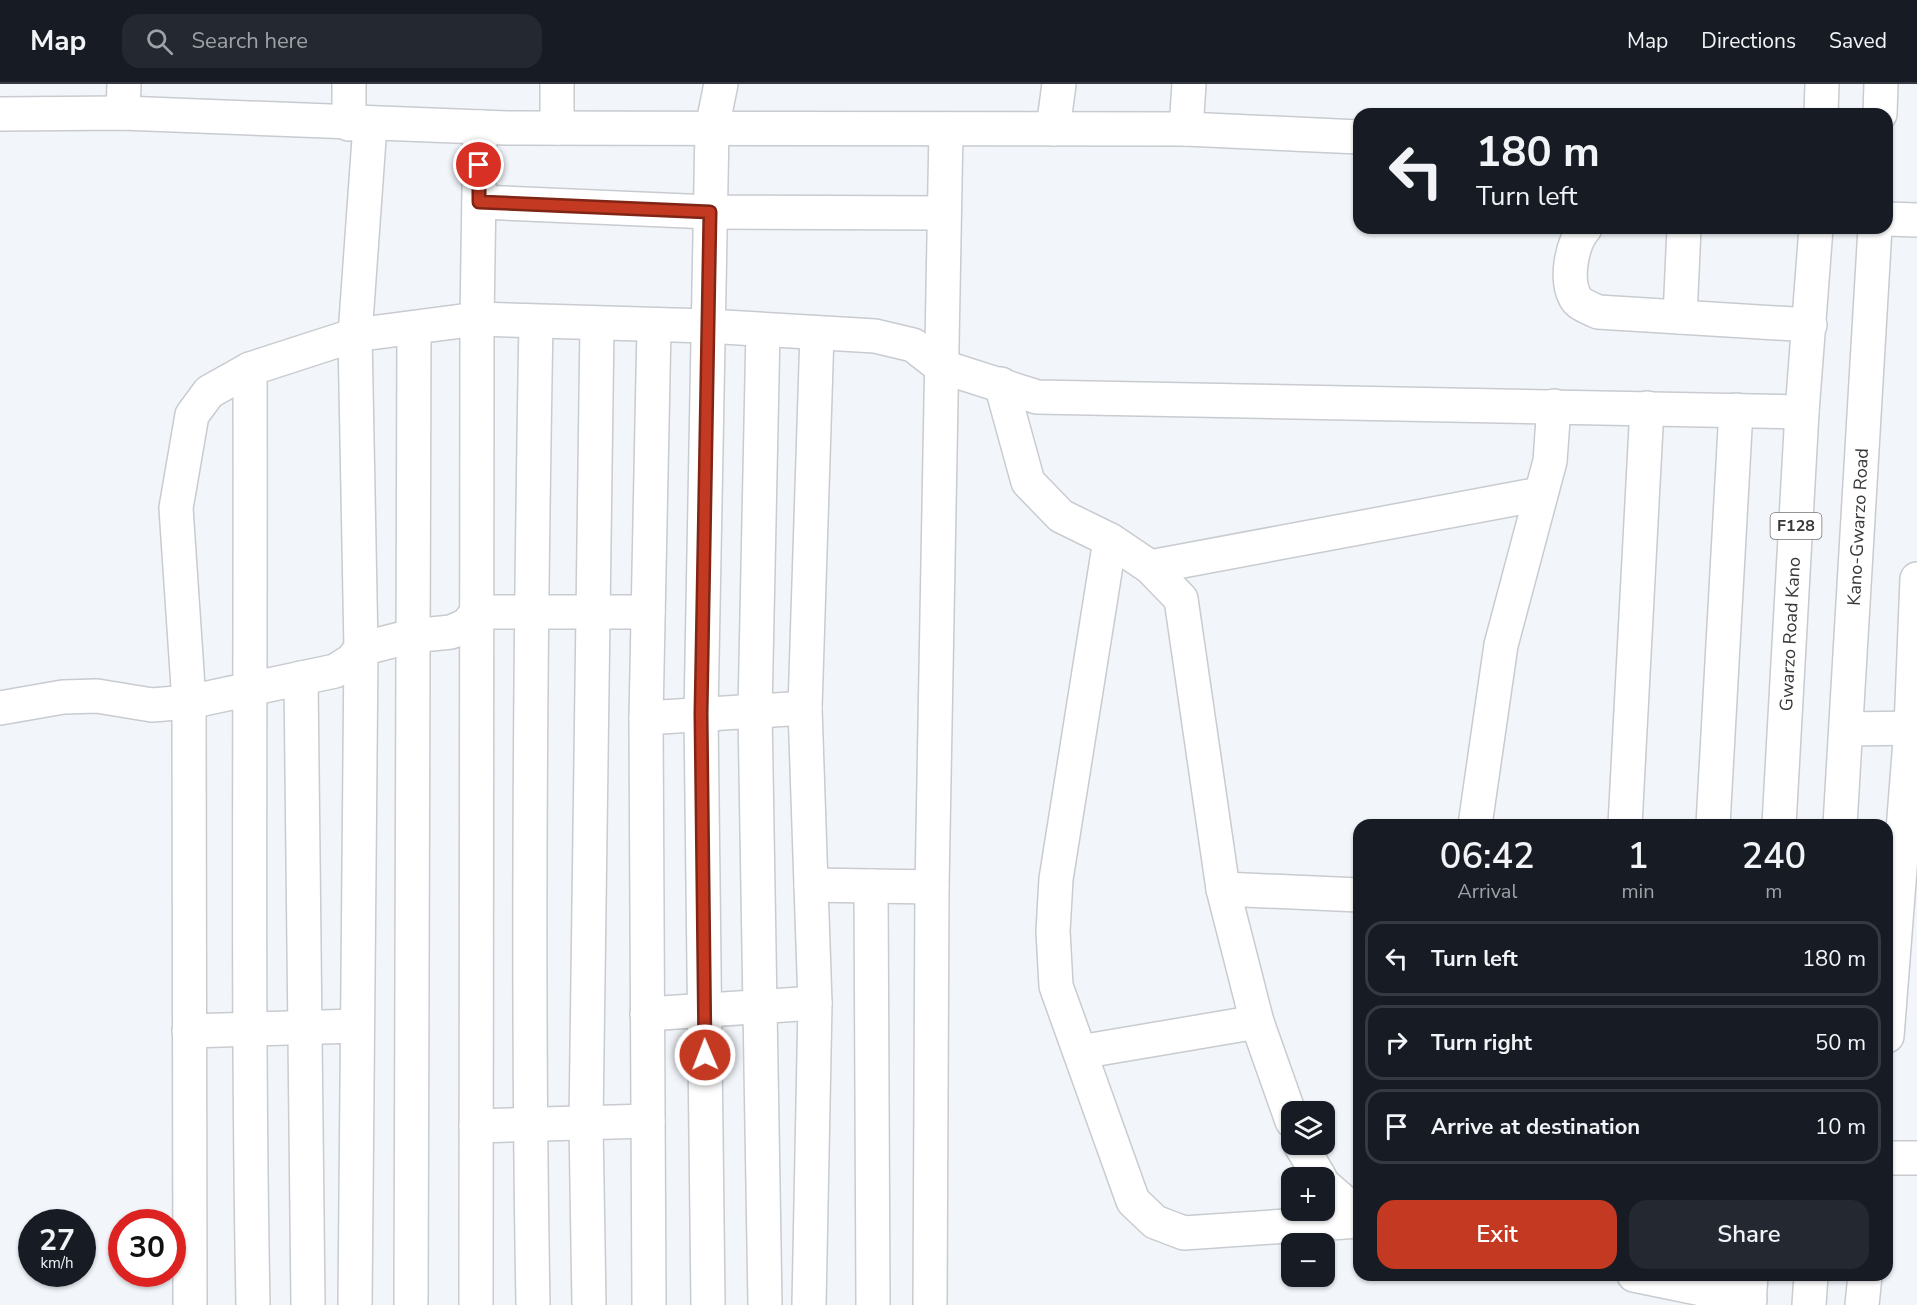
<!DOCTYPE html>
<html lang="en">
<head>
<meta charset="utf-8">
<style>
  :root { --surface:#171b24; --page:#242831; --text:#f1f3f6; --muted:#9ea1a6; --line:#363941; --accent:#c43921 }
  body { margin:0; font-family:"Nunito Sans",sans-serif; background:var(--page); color:var(--text); height:100vh; display:flex; flex-direction:column; font-size:22px; white-space:nowrap }
  * { box-sizing:border-box; margin:0 }
  p { font-size:20px; color:var(--muted) }
  .icon { flex:none; width:33px; height:33px; fill:none; stroke:currentColor; stroke-width:2; stroke-linecap:round; stroke-linejoin:round }
  .map { position:relative; flex:1; overflow:hidden }
  .panel { position:absolute; left:1353px; top:735px; width:540px; height:462px; display:flex; flex-direction:column; background:var(--surface); border-radius:18px; box-shadow:0 2px 4px #0004 }
  .panel>* { flex:none }
  .hud { position:absolute; left:1353px; top:24px; width:540px; height:126px; border-radius:18px; box-shadow:0 2px 4px #0004; background:#171b24; color:var(--text); overflow:hidden }
  .tools { position:absolute; left:1281px; top:1017px; display:grid; gap:12px }
  .tools a { display:grid; place-items:center; width:54px; height:54px; border-radius:12px; background:var(--surface); box-shadow:0 2px 4px #0004; font-size:30px }
  .speed { position:absolute; left:18px; top:1125px; display:flex; gap:12px; font-size:30px; font-weight:700; text-align:center }
  .speed>* { display:grid; place-content:center; width:78px; height:78px; border-radius:50%; background:var(--surface); box-shadow:0 2px 4px #0004; line-height:1 }
  .speed small { font-size:15px; font-weight:400 }
  .speed .limit { border:9px solid #d22; background:#fff; color:#111 }
  .pin { position:absolute; display:grid; place-items:center; width:51px; height:51px; color:#fff; margin:-26px; border:3px solid #fff; border-radius:50%; box-shadow:0 2px 6px #0007 }
  .me { position:absolute; width:66px; margin:-33px; rotate:359deg; stroke-linejoin:round; filter:drop-shadow(0 0 4px #0008) }
  .turn { display:flex; align-items:center; gap:21px; height:126px; padding:0 24px; font-size:27px }
  .turn .icon { width:78px; height:78px; stroke-width:2.5 }
  .turn b { display:block; font-size:42px; line-height:51px }
  .eta { display:flex; justify-content:space-evenly; align-items:center; height:102px; text-align:center }
  .eta b { font-size:36px; font-weight:600; line-height:42px }
  .cta { display:flex; gap:12px; margin-top:auto; padding:12px 24px }
  .cta a { flex:1; height:69px; border-radius:18px; background:var(--accent); color:#fff; font-size:24px; font-weight:600; line-height:69px; text-align:center }
  .cta a+a { background:var(--page); color:var(--text) }
  ul { padding:0; list-style:none }
  li { display:flex; align-items:center; gap:18px; height:75px; margin:0 12px 9px; padding:0 12px; border:3px solid var(--line); border-radius:18px }
  li div { flex:1 }
  li b { display:block; font-size:22px }
  li em { font-style:normal }
  header { display:flex; align-items:center; gap:36px; box-sizing:border-box; height:84px; padding:0 30px; background:var(--surface); border-bottom:2px solid var(--line) }
  header strong { font-size:28px }
  nav { display:flex; gap:33px; margin-inline-start:auto; font-size:21px }
  .search { width:420px; height:54px; background:var(--page); display:flex; align-items:center; gap:15px; box-sizing:border-box; padding:0 21px; border-radius:18px; color:var(--muted); font-size:22px }
  .map>svg:first-child { display:block }
  .lines { fill:none; stroke-linecap:round; stroke-linejoin:round }
  .minor-casing { stroke:#c8cbd0; stroke-width:36 }
  .major-casing { stroke:#c8cbd0; stroke-width:36 }
  .minor { stroke:#fff; stroke-width:33 }
  .major { stroke:#fff; stroke-width:33 }
  .route-casing { stroke:#7f2515; stroke-width:15 }
  .route { stroke:#c43921; stroke-width:10 }
  .labels { text-anchor:middle; dominant-baseline:central; stroke-width:5; stroke-linejoin:round; paint-order:stroke }
  .shield { fill:#fff; stroke:#737475; stroke-width:1.5 }
  .shield-label { font-size:16px; font-weight:bold; fill:#37383a }
  .street-label { font-size:18px; fill:#37383a; stroke:#fff }
</style>
</head>
<body>
<header>
<strong>Map</strong>
<div class="search"><svg class="icon" aria-label="search" viewBox="0 0 24 24"><circle cx="10" cy="10" r="6"/><path d="M15 15l6 6"/></svg>Search here</div>
<nav><a>Map</a><a>Directions</a><a>Saved</a></nav>
</header>
<div class="map">
<svg width="1917" height="1221" viewBox="0 0 1917 1221">
  <rect width="100%" height="100%" fill="#f2f5fa"/>
  <g class="lines">
    <defs>
      <g id="minor">
        <polyline points="557,0 557,44"/>
        <polyline points="123,29 124,0"/>
        <polyline points="0,30 123,29 507,44 1186,45 1359,53"/>
        <polyline points="349,40 349,0"/>
        <polyline points="1053,45 1059,0"/>
        <polyline points="1186,45 1189,0"/>
        <polyline points="479,118 710,128 943,129"/>
        <polyline points="1887,135 1917,136"/>
        <path d="M1585,144C1572,159 1565,194 1575,213C1579,221 1590,224 1598,228L1810,241"/>
        <polyline points="1680,233 1684,144"/>
        <polyline points="763,246 755,627 765,1221"/>
        <path d="M250,285C251,597 247,909 253,1221"/>
        <polyline points="1001,300 1028,398 1061,432 1110,456 1150,483 1181,515 1223,805 1257,938 1292,1037"/>
        <polyline points="1110,456 1056,795 1053,847 1056,902 1133,1117 1155,1138 1184,1149 1359,1137"/>
        <polyline points="1150,483 1540,410"/>
        <polyline points="301,594 308,1221"/>
        <polyline points="0,624 63,613 97,612 152,621 189,618 335,587 351,577 361,565 412,552 451,548 467,541 477,528 648,528"/>
        <polyline points="646,634 805,624"/>
        <polyline points="1847,645 1917,644"/>
        <polyline points="1475,741 1501,561 1550,377 1554,322"/>
        <polyline points="1625,741 1647,324"/>
        <polyline points="1713,741 1736,326"/>
        <polyline points="811,801 932,803"/>
        <polyline points="871,802 873,1221"/>
        <polyline points="1223,805 1359,811"/>
        <polyline points="647,930 815,919"/>
        <polyline points="189,947 357,942"/>
        <polyline points="1887,952 1911,644 1917,495"/>
        <polyline points="1080,968 1257,938"/>
        <polyline points="476,1042 648,1037"/>
        <polyline points="1300,1060 1320,1094"/>
        <polyline points="1887,1074 1917,1074"/>
        <polyline points="1324,1101 1359,1131"/>
        <polyline points="1634,1191 1750,1215"/>
        <polyline points="190,1221 189,618 176,424 192,331 209,308 250,285 355,251 477,235 707,242 875,252 913,261 940,282 1037,313 1802,328"/>
        <polyline points="355,1221 361,565 355,251 370,41"/>
        <polyline points="411,1221 414,244"/>
        <polyline points="476,1221 477,235 480,43"/>
        <path d="M533,1221C527,893 530,566 536,238"/>
        <polyline points="589,1221 586,1039 597,240"/>
        <polyline points="649,1221 646,634 654,242"/>
        <polyline points="708,1221 701,630 712,44 721,0"/>
        <polyline points="809,1221 815,919 805,624 817,249"/>
        <polyline points="930,1221 932,803 946,45"/>
        <polyline points="1862,1221 1865,1191"/>
      </g>
      <g id="major">
        <polyline points="1821,30 1822,0"/>
        <polyline points="1880,30 1881,0"/>
        <polyline points="1779,741 1802,328 1816,144"/>
        <polyline points="1840,741 1875,144"/>
        <polyline points="1749,1221 1751,1191"/>
        <polyline points="1809,1221 1811,1191"/>
      </g>
    </defs>
    <!-- minor casing -->
    <use href="#minor" class="minor-casing"/>
    <!-- major casing -->
    <use href="#major" class="major-casing"/>
    <!-- minor -->
    <use href="#minor" class="minor"/>
    <!-- major -->
    <use href="#major" class="major"/>
  </g>
  <g class="lines">
    <defs>
      <polyline id="route" points="479,81 479,118 710,128 701,630 705,971"/>
    </defs>
    <!-- route casing -->
    <use href="#route" class="route-casing"/>
    <!-- route -->
    <use href="#route" class="route"/>
  </g>
  <g class="labels">
    <!-- shield labels -->
    <rect class="shield" x="1770.5" y="429" width="51" height="26" rx="4.5"/>
    <g class="shield-label">
      <text x="1796" y="442">F128</text>
    </g>
    <!-- street labels -->
    <g class="street-label">
      <text transform="translate(1858 443) rotate(-87)">Kano-Gwarzo Road</text>
      <text transform="translate(1790 550) rotate(-87)">Gwarzo Road Kano</text>
    </g>
  </g>
</svg>
<div class="tools">
<a><svg class="icon" aria-label="layers" viewBox="0 0 24 24"><path d="M12 4l9 5-9 5-9-5zM3 14l9 5 9-5"/></svg></a>
<a>+</a>
<a>−</a>
</div>
<div class="speed"><div>27<small>km/h</small></div><div class="limit">30</div></div>
<div class="pin" style="left:479px;top:81px;background:#d93025"><svg class="icon" aria-label="arrive" viewBox="0 0 24 24"><path d="M6 21V4h12l-3 4 3 4H6"/></svg></div>
<svg class="me" style="left:705px;top:971px" viewBox="-20 -20 40 40"><circle r="17" fill="#c43921" stroke="#fff" stroke-width="3"/><path d="M0-11L8 9 0 5-8 9z" fill="#fff"/></svg>
<div class="hud">
<div class="turn"><svg class="icon" aria-label="left" viewBox="0 0 24 24"><path d="M17 20v-9H6M10 6l-5 5 5 5"/></svg><div><b>180 m</b>Turn left</div></div>
</div>
<section class="panel">
<div class="eta">
<div><b>06:42</b><p>Arrival</p></div>
<div><b>1</b><p>min</p></div>
<div><b>240</b><p>m</p></div>
</div>
<ul>
<li><svg class="icon" aria-label="left" viewBox="0 0 24 24"><path d="M17 20v-9H6M10 6l-5 5 5 5"/></svg><div><b>Turn left</b></div><em>180 m</em></li>
<li><svg class="icon" aria-label="right" viewBox="0 0 24 24"><path d="M7 20v-9h11M14 6l5 5-5 5"/></svg><div><b>Turn right</b></div><em>50 m</em></li>
<li><svg class="icon" aria-label="arrive" viewBox="0 0 24 24"><path d="M6 21V4h12l-3 4 3 4H6"/></svg><div><b>Arrive at destination</b></div><em>10 m</em></li>
</ul>
<div class="cta"><a>Exit</a><a>Share</a></div>
</section>
</div>
</body>
</html>
